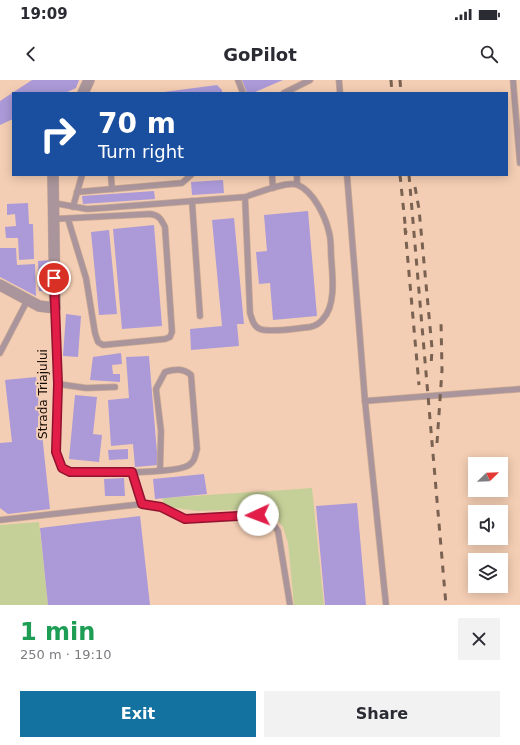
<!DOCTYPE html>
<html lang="en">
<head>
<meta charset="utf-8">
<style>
  :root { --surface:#fff; --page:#f2f2f3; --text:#2b2b33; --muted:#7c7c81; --accent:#1472a0 }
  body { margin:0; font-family:"DejaVu Sans",sans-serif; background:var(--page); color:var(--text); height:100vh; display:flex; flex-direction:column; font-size:15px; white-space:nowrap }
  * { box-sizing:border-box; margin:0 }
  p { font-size:13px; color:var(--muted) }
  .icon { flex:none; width:22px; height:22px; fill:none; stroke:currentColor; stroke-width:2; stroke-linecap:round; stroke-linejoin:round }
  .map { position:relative; height:525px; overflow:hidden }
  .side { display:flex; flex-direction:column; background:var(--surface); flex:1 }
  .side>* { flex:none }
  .banner { position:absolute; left:12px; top:12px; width:496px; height:84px; border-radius:0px; box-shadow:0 2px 10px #0003; background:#1a4fa0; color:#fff; overflow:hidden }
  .needle { width:26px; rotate:67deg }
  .controls { position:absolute; left:468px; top:377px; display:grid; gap:8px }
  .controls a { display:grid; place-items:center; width:40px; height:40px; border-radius:0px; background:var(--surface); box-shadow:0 2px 10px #0003; font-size:20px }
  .pin { position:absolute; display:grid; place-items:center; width:34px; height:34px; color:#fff; margin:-17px; border:2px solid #fff; border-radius:50%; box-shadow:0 1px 4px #0007 }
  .me { position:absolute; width:44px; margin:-22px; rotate:268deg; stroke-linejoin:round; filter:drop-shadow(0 0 3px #0008) }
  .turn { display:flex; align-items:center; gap:14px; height:84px; padding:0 20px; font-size:18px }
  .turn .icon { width:52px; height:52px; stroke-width:2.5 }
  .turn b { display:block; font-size:28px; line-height:34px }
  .round { display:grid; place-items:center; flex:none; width:42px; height:42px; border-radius:0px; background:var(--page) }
  .headline { display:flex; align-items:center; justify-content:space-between; height:68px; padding:0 20px }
  h1 { font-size:24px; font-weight:700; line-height:30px; color:#1e9e55 }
  .action { display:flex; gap:8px; margin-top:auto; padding:8px 20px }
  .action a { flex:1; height:46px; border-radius:0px; background:var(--accent); color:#fff; font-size:16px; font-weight:700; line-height:46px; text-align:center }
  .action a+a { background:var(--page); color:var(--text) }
  .status { display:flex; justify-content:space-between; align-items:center; height:28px; padding:0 20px; background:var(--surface); direction:ltr }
  .status svg { height:11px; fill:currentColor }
  header { display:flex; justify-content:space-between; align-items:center; height:52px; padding:0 20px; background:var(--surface); font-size:18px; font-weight:700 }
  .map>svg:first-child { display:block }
  .green { fill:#c5d098 }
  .building { fill:#ab9ad7 }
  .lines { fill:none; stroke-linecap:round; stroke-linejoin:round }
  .service-casing { stroke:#ccab94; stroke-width:7 }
  .minor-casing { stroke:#ccab94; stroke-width:12 }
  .service { stroke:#a9959b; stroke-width:5.5 }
  .minor { stroke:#a9959b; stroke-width:11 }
  .rail { stroke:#7a6252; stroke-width:3; stroke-dasharray:7 7; stroke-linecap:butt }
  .route-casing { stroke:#92132f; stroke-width:10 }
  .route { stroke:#e11d48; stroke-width:7 }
  .labels { text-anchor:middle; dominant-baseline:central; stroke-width:4; stroke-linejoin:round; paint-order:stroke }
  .street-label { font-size:12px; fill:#160a03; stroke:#f4ceb4 }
</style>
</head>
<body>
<div class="status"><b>19:09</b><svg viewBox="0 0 49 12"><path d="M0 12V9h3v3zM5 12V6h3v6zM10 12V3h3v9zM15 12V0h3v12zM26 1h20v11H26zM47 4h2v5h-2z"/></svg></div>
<header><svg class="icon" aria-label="back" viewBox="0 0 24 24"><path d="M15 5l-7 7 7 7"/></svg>GoPilot<svg class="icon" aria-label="search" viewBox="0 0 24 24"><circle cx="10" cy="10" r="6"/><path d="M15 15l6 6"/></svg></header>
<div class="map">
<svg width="520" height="525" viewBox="0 0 520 525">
  <rect width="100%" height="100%" fill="#f4ceb4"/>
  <!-- green -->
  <g class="green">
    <polygon points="312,408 324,525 294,525 288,463 283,447 274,436 262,429 197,431 163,426 163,418"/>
    <polygon points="39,442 48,525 0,525 0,445"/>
  </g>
  <!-- building -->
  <g class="building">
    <polygon points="32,0 79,0 76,8 65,13 13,13 13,39 0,45 0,21"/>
    <polygon points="242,0 283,0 253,13 247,13"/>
    <polygon points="217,5 222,10 222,13 156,13"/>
    <polygon points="223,100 224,113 192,115 191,102"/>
    <polygon points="154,111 155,119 83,124 82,116"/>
    <polygon points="28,123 29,144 33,144 34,179 19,180 18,158 6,158 5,147 16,146 15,134 7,135 7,124"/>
    <polygon points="308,131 317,236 273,240 270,203 259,204 256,172 267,171 264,135"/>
    <polygon points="234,138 244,244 237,244 239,266 191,270 190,249 222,246 212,140"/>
    <polygon points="154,145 162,246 122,249 113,149"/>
    <polygon points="109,150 117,234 99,235 91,152"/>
    <polygon points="0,168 16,168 17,185 35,184 36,216 0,197"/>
    <polygon points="51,180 52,211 39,211 38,181"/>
    <polygon points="66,234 81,236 78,277 63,276"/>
    <polygon points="121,273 122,284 112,285 113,294 120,294 120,302 90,300 93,277"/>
    <polygon points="149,276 158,385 135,387 133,364 111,366 108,320 129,318 126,277"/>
    <polygon points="36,297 50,429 8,434 0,428 0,363 12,362 5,300"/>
    <polygon points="75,315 97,317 93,354 102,355 99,382 69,379"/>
    <polygon points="128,369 128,379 109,380 108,370"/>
    <polygon points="204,394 207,414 155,419 153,399"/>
    <polygon points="124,398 125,416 105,416 104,399"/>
    <polygon points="357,423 366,525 325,525 316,426"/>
    <polygon points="140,436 150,525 48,525 40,448"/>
  </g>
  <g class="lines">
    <defs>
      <g id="service">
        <polyline points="238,0 243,13"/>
        <polyline points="339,0 340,13"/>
        <polyline points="513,0 520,83"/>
        <polyline points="284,13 310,0"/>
        <polyline points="111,95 112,109"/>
        <polyline points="272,95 273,108"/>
        <polyline points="297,95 297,104"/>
        <polyline points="347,95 365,321"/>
        <polyline points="77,112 182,103 191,95"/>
        <polyline points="192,121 200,236"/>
        <path d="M54,123L87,129L103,128L245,117C255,114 288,100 298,105C314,112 325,136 329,152C331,159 331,167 331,174C332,193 337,224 323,239C320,243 315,246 310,247C298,248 270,253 260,249C253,246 252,239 250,233L245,117"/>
        <polyline points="73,127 82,95"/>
        <path d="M54,139L150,134C159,135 161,139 165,147L172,252L170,257L165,259L103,265L98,262L95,253L86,198L68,139"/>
        <path d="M55,228L58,304L56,372L62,388L70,392C91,392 175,395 189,385C195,381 195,376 197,369L191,295C183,288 175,289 165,292L156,309L161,351L160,390"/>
        <polyline points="0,273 27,221"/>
        <polyline points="58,304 86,308 115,307"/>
        <polyline points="131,392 142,424"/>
        <polyline points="0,440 142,424 161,427 185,439 258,435 270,440 278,451 290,525"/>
        <polyline points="386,525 365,321 520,309"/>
      </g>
      <g id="minor">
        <polyline points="83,13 89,0"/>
        <polyline points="0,205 39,226 55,228 53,95"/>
      </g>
    </defs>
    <!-- service casing -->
    <use href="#service" class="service-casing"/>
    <!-- minor casing -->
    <use href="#minor" class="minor-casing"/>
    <!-- service -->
    <use href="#service" class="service"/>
    <!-- minor -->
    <use href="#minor" class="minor"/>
    <!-- rail -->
    <g class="rail">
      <polyline points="391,0 392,13"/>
      <polyline points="400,0 401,13"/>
      <polyline points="400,95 406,153"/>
      <polyline points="409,95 446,525"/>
      <polyline points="415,107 419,129 432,268 431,288"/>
      <polyline points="405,148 419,305"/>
      <polyline points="437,363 442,290 441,242"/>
    </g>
  </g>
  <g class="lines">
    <defs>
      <polyline id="route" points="54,198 58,304 56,372 62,388 70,392 132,392 142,424 161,427 185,439 258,435"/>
    </defs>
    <!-- route casing -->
    <use href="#route" class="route-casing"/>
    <!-- route -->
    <use href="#route" class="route"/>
  </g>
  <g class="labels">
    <!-- street labels -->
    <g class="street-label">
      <text transform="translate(43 314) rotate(-90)">Strada Triajului</text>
    </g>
  </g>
</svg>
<div class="controls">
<a><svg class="needle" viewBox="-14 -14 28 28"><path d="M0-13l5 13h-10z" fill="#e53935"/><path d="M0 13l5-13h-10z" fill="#7c7c81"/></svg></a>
<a><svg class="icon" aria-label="sound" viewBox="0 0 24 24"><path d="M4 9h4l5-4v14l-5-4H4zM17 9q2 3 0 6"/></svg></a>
<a><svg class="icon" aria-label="layers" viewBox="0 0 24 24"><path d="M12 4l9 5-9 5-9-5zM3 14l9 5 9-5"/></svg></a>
</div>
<div class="pin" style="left:54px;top:198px;background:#d93025"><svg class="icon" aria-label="arrive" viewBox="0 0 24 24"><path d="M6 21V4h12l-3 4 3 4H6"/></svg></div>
<svg class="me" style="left:258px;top:435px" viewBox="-20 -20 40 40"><circle r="19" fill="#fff"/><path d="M0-13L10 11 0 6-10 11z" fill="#e11d48"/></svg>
<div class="banner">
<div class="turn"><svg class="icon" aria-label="right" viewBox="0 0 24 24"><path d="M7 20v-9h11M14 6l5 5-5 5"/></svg><div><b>70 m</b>Turn right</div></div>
</div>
</div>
<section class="side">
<div class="headline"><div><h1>1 min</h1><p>250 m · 19:10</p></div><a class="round"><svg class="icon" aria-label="close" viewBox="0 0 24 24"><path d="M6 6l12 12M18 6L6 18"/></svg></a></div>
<div class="action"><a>Exit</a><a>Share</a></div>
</section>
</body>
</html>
